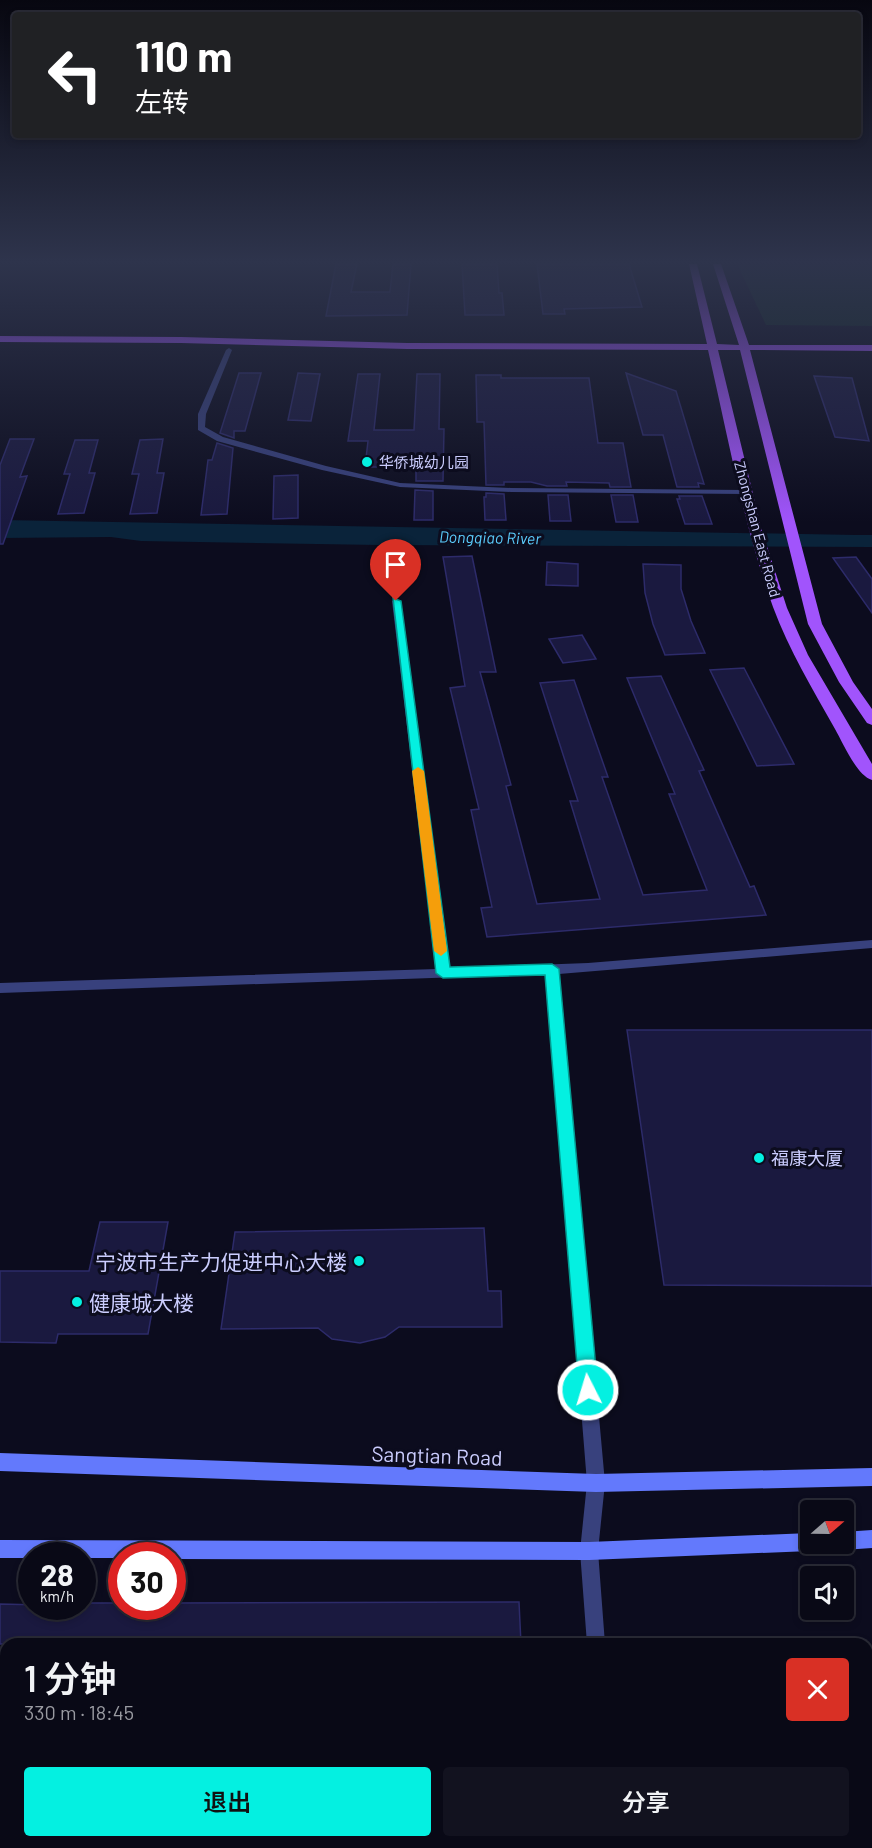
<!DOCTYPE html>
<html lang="zh">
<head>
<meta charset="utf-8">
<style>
  :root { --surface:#090916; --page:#12121f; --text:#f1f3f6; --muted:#999aa1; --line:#292a35; --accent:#04f0e1 }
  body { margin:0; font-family:Barlow,"Noto Sans SC",sans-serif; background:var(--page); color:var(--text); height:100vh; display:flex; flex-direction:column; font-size:22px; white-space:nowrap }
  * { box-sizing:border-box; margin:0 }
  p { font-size:20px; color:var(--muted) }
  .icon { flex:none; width:33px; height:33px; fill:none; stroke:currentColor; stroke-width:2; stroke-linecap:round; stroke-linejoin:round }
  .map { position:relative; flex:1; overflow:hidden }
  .panel { position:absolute; left:0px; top:1638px; width:873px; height:210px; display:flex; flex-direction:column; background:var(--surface); border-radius:18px 18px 0 0; box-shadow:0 3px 9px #0003,0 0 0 2px var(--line) }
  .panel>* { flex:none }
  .banner { position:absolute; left:12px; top:12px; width:849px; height:126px; border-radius:6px; box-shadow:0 3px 9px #0003,0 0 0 2px var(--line); background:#202124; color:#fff; overflow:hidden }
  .needle { width:39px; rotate:70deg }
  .controls { position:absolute; left:800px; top:1500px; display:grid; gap:12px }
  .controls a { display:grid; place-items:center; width:54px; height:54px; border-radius:6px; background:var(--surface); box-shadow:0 3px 9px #0003,0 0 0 2px var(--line); font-size:30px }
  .speed { position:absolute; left:18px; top:1542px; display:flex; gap:12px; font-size:30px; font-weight:700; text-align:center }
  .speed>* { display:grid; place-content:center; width:78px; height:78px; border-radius:50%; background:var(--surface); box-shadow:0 3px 9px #0003,0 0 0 2px var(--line); line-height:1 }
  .speed small { font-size:15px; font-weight:400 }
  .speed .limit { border:9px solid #d22; background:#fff; color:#111 }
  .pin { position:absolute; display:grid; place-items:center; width:51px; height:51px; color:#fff; margin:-62px -26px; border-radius:50% 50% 50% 0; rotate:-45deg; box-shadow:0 0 6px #0007 }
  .pin .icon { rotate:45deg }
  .me { position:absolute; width:66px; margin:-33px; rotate:355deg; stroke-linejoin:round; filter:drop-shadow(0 0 4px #0008) }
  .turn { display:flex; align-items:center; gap:21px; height:126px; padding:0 24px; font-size:27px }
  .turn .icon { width:78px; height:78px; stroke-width:2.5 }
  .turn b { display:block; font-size:42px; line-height:51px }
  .round { display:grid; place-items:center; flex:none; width:63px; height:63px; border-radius:6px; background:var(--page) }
  .headline { display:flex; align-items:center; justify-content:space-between; height:102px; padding:0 24px }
  h1 { font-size:36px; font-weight:600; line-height:45px }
  .action { display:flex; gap:12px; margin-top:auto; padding:12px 24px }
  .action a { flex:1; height:69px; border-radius:6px; background:var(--accent); color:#111; font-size:24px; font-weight:600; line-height:69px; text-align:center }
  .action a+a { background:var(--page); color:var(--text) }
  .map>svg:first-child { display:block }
  .green { fill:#102823 }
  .water { fill:#0a233a }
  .building { fill:#1a193f; stroke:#2d2b6a; stroke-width:1.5 }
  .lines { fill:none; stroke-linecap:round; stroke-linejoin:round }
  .street { fill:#38417d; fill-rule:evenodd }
  .secondary { fill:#6379fc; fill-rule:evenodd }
  .primary { fill:#a154fc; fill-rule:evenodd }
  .route { fill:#04f0e1; stroke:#039c92; stroke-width:1.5 }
  .slow { fill:#f59e0b }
  .poi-dot { fill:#04f0e1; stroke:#0c0c1e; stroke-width:2 }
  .labels { text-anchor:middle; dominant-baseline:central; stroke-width:6; stroke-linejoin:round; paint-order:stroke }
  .far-poi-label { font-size:15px; fill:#cbcdfe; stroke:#0c0c1e; text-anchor:start }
  .far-street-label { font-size:15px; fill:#cbcdfe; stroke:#0c0c1e }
  .far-water-label { font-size:16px; font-style:italic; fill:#5bccfc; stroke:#0c0c1e }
  .poi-label { font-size:18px; fill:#cbcdfe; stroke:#0c0c1e; text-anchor:start }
  .near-poi-label { font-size:21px; fill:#cbcdfe; stroke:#0c0c1e; text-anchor:end }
  .near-street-label { font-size:21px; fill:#cbcdfe; stroke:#0c0c1e }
</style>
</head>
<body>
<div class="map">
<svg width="872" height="1848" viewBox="0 0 872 1848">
  <rect width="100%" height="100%" fill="#0c0c1e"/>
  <!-- green -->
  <polygon class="green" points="737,264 872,264 872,326 766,325"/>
  <!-- water -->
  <polygon class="water" points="0,520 856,535 872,535 872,547 379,545 141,541 111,537 0,538"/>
  <!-- building -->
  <g class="building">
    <polygon points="336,264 357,264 351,292 390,292 393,264 411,264 407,315 326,316"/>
    <polygon points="462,264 497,264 499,293 502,293 504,315 465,315"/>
    <polygon points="537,264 629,264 642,307 564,309 565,314 543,314"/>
    <polygon points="239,373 261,373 245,431 234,431 234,438 220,433"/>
    <polygon points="298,373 320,374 311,421 288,420"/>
    <polygon points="626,373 676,391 704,484 698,483 699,487 677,487 663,435 643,435"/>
    <polygon points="358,374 380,374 374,430 414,430 417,374 440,374 439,429 444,429 443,481 416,481 416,467 365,467 368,441 348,441"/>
    <polygon points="476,375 501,375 501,378 589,378 598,443 623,443 631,487 610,487 609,483 566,482 567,486 547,486 531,482 504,482 504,485 486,485 484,422 477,422"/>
    <polygon points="814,376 852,378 869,441 835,437"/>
    <polygon points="10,439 34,439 20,477 27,476 3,544 0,544 0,465"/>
    <polygon points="163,439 157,473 164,473 157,513 130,514 139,474 132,474 140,440"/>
    <polygon points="75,440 98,440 89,473 95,473 84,513 58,514 70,474 64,474"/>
    <polygon points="217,443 233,448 227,514 201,515 208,460 212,460"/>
    <polygon points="298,475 298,518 273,519 274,476"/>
    <polygon points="415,490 433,491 433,520 414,520"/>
    <polygon points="486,493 504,494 506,520 485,520 484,497 486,497"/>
    <polygon points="548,495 568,495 571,521 550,521"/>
    <polygon points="611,495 633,495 638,522 616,522"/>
    <polygon points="679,496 702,496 712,524 685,524 677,499 680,499"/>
    <polygon points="472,556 496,672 480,672 511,785 506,786 537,904 600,899 570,801 578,801 540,683 574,680 608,777 602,777 643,895 707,890 669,794 675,794 627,678 661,676 704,770 699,771 750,887 754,886 766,915 487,937 481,908 492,907 471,810 479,809 450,688 465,686 443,557"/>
    <polygon points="856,557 872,579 872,613 833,558"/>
    <polygon points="547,562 578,564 578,586 546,585"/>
    <polygon points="643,564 681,565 681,589 691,621 705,653 665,655 653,624 645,593"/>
    <polygon points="582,635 596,659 563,663 549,639"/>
    <polygon points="744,668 794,764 757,766 710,670"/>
    <polygon points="627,1030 872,1030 872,1286 664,1285"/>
    <polygon points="100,1222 168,1222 148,1334 58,1334 56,1343 0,1342 0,1271 89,1271"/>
    <polygon points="484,1228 488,1291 501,1291 502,1327 399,1327 385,1337 360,1343 332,1339 318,1328 221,1329 235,1232"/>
    <polygon points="519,1602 521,1644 0,1644 0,1604 82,1606 82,1603 122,1603 122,1606 172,1606 172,1603"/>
  </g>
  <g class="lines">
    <!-- street -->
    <g class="street">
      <polygon points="229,348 232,350 206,414 205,427 223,437 326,466 400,483 511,488 746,490 750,492 746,494 511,492 400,487 322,470 217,441 198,430 198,414 226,350"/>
      <polygon points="396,598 400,601 449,968 588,963 872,940 872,948 559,974 605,1483 598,1551 605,1644 587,1644 580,1551 587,1483 546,974 0,993 0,983 436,969 392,601"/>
      <polygon points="601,1842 621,1842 622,1848 602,1848"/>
    </g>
    <!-- secondary -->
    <g class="secondary">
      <polygon points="0,1453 596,1474 872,1468 872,1486 596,1492 0,1471"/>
      <polygon points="872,1530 872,1548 843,1550 837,1547 835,1544 843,1544 843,1532"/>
      <polygon points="810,1533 810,1544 818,1544 816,1548 810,1551 589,1560 172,1559 172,1556 122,1556 122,1558 82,1558 82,1556 32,1556 32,1558 0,1558 0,1540 589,1542"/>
    </g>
    <!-- primary -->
    <path class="primary" d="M689,264H697L717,344L739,345L713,264H721L749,345H872V351L750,350L822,624L853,682L872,709V725L867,723L839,682L808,624L740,350H718L762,531L787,608L808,655L872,764V780C857,776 843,743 835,729C813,690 789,650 773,607C743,524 728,436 708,350L407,349L181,343L0,342V336L181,337L407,343L707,344Z"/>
  </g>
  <!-- sky -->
  <linearGradient id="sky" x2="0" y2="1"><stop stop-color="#070710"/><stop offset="0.5" stop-color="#2e344c"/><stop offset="1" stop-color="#2e344c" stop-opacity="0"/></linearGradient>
  <rect width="872" height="523" fill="url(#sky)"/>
  <!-- route -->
  <polygon class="route" points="393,598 401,601 450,967 552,964 559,969 598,1390 595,1396 588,1399 582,1396 579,1390 545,975 443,978 436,973"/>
  <!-- slow -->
  <polygon class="slow" points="418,767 424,771 447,951 441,956 434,951 412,771"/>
  <!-- markers -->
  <g class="poi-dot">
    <circle cx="367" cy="462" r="6"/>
    <circle cx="759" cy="1158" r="6"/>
    <circle cx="359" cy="1261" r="6"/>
    <circle cx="77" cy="1302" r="6"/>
  </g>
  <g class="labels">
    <!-- far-poi labels -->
    <g class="far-poi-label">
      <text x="379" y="462">华侨城幼儿园</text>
    </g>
    <!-- far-street labels -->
    <g class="far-street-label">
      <text transform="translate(758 529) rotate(75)">Zhongshan East Road</text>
    </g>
    <!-- far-water labels -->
    <g class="far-water-label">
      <text transform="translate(490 537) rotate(1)">Dongqiao River</text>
    </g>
    <!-- poi labels -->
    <g class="poi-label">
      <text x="771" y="1158">福康大厦</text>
    </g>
    <!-- near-poi labels -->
    <g class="near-poi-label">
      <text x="347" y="1261">宁波市生产力促进中心大楼</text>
      <text x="89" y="1302" text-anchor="start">健康城大楼</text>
    </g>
    <!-- near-street labels -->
    <g class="near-street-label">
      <text transform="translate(437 1455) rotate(2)">Sangtian Road</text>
    </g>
  </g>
</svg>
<div class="controls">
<a><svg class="needle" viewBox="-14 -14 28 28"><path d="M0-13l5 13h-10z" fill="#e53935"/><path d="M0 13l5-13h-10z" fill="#999aa1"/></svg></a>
<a><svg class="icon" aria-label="sound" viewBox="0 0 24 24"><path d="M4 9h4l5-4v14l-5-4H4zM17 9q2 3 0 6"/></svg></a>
</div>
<div class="speed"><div>28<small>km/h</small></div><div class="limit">30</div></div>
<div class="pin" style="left:396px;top:601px;background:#d93025"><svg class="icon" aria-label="arrive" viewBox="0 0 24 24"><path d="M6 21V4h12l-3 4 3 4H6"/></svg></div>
<svg class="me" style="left:588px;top:1390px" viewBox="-20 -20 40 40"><circle r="17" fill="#04f0e1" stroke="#fff" stroke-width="3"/><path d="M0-11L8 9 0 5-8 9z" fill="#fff"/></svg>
<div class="banner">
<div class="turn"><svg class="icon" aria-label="left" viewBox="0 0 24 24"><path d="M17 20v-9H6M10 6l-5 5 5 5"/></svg><div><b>110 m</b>左转</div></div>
</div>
<section class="panel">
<div class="headline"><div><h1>1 分钟</h1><p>330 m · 18:45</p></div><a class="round" style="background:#d93025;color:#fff"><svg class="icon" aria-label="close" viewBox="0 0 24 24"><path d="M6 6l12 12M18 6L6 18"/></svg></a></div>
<div class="action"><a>退出</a><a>分享</a></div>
</section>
</div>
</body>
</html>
